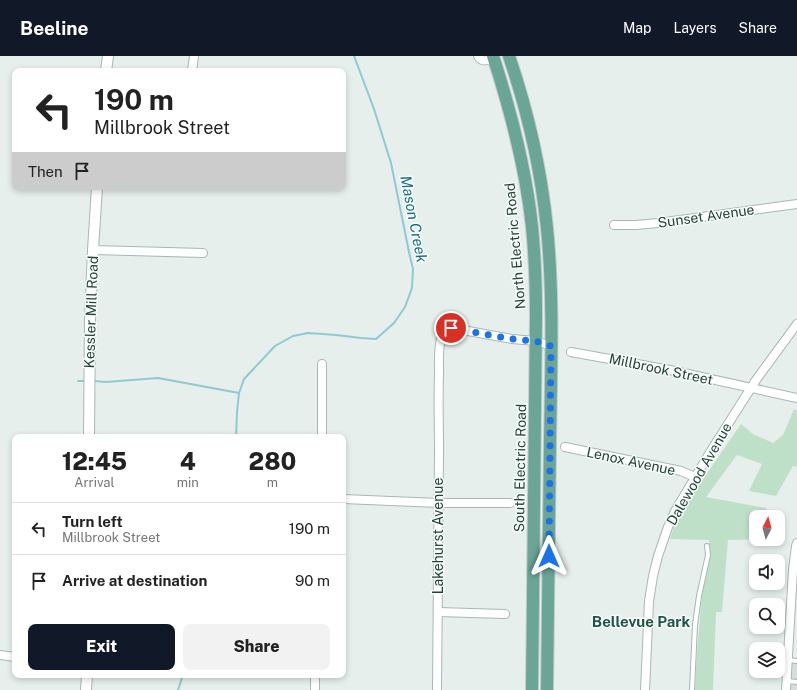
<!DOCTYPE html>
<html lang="en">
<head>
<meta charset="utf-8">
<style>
  :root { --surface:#fff; --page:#f2f2f2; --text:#222; --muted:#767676; --line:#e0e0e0; --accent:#111827 }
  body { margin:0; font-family:"Public Sans",sans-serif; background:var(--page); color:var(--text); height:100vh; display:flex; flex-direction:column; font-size:15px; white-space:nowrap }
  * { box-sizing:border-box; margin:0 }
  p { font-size:13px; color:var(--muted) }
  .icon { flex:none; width:22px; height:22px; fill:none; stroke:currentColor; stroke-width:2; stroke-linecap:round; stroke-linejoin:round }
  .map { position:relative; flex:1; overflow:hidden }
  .details { position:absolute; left:12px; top:378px; width:334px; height:244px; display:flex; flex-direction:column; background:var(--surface); border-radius:8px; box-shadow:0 2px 6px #0003 }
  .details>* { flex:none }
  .top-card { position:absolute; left:12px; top:12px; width:334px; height:122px; border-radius:8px; box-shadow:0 2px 6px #0003; background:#fff; color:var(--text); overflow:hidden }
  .needle { width:26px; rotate:6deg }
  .buttons { position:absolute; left:749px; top:454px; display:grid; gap:8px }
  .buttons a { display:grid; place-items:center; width:36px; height:36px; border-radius:8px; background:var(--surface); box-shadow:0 2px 6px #0003; font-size:20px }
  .pin { position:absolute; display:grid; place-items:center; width:34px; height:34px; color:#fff; margin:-17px; border:2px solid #fff; border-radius:50%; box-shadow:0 1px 4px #0007 }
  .me { position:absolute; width:44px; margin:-22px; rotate:0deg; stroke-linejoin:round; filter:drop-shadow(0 0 3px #0008) }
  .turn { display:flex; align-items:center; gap:14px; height:84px; padding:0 16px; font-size:18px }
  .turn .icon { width:52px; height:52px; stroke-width:2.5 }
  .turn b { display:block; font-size:28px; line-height:34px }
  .then { display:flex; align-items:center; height:38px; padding:0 16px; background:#0003; gap:8px; font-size:15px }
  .eta { display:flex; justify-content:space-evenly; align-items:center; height:68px; text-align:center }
  .eta b { font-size:24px; font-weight:800; line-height:28px }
  .cta { display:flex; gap:8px; margin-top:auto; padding:8px 16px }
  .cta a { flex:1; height:46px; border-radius:8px; background:var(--accent); color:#fff; font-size:16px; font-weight:800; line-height:46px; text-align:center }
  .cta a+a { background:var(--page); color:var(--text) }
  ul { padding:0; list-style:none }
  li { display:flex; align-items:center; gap:12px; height:52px; padding:0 16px; border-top:1px solid var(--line) }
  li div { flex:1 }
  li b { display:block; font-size:15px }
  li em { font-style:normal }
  header { display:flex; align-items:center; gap:24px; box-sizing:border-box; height:56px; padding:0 20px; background:var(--accent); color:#fff }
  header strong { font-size:19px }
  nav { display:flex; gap:22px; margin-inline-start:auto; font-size:14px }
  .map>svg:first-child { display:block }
  .built { fill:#d4dfda }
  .green { fill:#bfe0c8 }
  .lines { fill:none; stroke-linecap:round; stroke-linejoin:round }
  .stream { stroke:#8ec9d4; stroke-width:2 }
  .service-casing { stroke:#a8b8b2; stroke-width:6 }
  .minor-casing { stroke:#a8b8b2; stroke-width:10 }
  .tertiary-casing { stroke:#a8b8b2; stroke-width:12 }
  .primary-casing { stroke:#c2cac8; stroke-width:14 }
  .service { stroke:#fff; stroke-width:4 }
  .minor { stroke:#fff; stroke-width:8 }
  .tertiary { stroke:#fff; stroke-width:10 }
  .primary { stroke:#6aa596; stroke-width:12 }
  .route { stroke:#1a73e8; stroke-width:7; stroke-dasharray:0 12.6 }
  .labels { text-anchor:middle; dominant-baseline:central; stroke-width:3; stroke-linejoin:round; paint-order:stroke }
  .street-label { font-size:14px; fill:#24423a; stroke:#f7fbf9 }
  .water-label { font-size:15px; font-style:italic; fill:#1c6f80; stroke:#f7fbf9 }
  .neighbourhood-label { font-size:15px; font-weight:bold; fill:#1f5548; stroke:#f7fbf9 }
</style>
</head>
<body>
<header>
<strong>Beeline</strong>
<nav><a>Map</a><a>Layers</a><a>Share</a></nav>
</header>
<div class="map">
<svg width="797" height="634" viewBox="0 0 797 634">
  <rect width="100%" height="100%" fill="#e6efeb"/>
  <!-- built -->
  <polygon class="built" points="792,601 797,602 797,634 790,634"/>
  <!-- green -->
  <polygon class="green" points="794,353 797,355 797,411 793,410 776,440 749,435 762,408 737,399 706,441 766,452 767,461 756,461 756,483 770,483 728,484 722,556 716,556 713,634 695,634 697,594 702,540 708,509 709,484 670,483 677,461 741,368 753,378 773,387 783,379"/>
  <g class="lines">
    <!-- stream -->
    <g class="stream">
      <polyline points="78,325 87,325"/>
      <polyline points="94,325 106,326 158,322 239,337"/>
      <polyline points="236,381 237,356 239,337 244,323 275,290 293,280 308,277 336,279 361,282 376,283 394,267 405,251 412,232 413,213 409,196 391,107 374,53 354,0"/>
      <polyline points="178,634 183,619"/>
    </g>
    <defs>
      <g id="service">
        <polyline points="788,604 797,605"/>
        <polyline points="787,625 797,626"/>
        <polyline points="692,634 695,569 699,540 708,499 707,490"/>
      </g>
      <g id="minor">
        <path d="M478,0C482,7 488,4 494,2"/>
        <polyline points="192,15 194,0"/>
        <polyline points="614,169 636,169 658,167 797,148"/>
        <polyline points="93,194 203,197"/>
        <polyline points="571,296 670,314 797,342"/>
        <polyline points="322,381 322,308"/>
        <polyline points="565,391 681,415 695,421"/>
        <polyline points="343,443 439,447 510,447"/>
        <polyline points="438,556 505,558"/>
        <polyline points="0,599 15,601"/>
        <polyline points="315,619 315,634"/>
        <path d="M437,634C438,554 439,474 439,395C439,369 438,344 439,319C439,307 438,294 441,283C443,275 449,272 457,273L512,283L536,285L551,290"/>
        <polyline points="645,634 649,545 653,520 658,500 668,471 675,455 709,398 756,324 797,268"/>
        <polyline points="786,634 793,514 796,490 797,487"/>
      </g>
      <g id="tertiary">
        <polyline points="106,15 108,0"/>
        <polyline points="89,381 90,264 93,194 97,131"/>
        <polyline points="86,634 87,619"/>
      </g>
      <g id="primary">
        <path d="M493,0C511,56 526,113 532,171C535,201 536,230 536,259L532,634"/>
        <path d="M509,0C528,56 541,113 547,172C554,243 551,315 550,387C549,469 548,552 547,634"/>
      </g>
    </defs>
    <!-- service casing -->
    <use href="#service" class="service-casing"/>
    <!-- minor casing -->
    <use href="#minor" class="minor-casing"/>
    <!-- tertiary casing -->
    <use href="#tertiary" class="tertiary-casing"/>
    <!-- primary casing -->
    <use href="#primary" class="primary-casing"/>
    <!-- service -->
    <use href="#service" class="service"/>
    <!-- minor -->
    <use href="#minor" class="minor"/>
    <!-- tertiary -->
    <use href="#tertiary" class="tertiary"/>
    <!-- primary -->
    <use href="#primary" class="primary"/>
  </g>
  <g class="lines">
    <!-- route -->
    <polyline class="route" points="451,272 457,273 512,283 536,285 551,290 549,500"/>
  </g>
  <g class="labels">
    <!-- street labels -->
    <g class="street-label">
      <text transform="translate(706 160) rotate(-8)">Sunset Avenue</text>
      <text transform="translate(515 190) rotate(-95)">North Electric Road</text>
      <text transform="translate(91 256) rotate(-88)">Kessler Mill Road</text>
      <text transform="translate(661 313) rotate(12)">Millbrook Street</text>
      <text transform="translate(631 405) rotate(12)">Lenox Avenue</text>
      <text transform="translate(520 412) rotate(-89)">South Electric Road</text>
      <text transform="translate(699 418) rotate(-60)">Dalewood Avenue</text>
      <text transform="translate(438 480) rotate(-90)">Lakehurst Avenue</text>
    </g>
    <!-- water labels -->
    <g class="water-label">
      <text transform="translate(414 163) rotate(79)">Mason Creek</text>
    </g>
    <!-- neighbourhood labels -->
    <g class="neighbourhood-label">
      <text x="641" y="565">Bellevue Park</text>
    </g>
  </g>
</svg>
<div class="buttons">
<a><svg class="needle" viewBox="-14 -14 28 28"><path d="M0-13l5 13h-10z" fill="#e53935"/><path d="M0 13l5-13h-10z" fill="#767676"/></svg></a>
<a><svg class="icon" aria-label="sound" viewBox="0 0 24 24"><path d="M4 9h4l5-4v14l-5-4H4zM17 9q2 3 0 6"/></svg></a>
<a><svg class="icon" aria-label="search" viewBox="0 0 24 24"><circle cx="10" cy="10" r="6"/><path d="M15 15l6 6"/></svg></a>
<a><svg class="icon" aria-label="layers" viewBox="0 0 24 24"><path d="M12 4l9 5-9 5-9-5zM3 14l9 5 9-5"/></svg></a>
</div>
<div class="pin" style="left:451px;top:272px;background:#d93025"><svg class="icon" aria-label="arrive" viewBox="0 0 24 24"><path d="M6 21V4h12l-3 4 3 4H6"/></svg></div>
<svg class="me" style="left:549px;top:500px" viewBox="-20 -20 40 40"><path d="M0-17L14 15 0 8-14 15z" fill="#1a73e8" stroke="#fff" stroke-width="4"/></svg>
<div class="top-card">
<div class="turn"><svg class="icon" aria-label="left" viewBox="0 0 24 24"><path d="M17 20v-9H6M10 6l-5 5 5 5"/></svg><div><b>190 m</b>Millbrook Street</div></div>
<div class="then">Then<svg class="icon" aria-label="arrive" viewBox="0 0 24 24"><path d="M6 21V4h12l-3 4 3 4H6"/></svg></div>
</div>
<section class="details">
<div class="eta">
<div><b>12:45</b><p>Arrival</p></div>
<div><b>4</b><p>min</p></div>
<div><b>280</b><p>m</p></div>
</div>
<ul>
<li><svg class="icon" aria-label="left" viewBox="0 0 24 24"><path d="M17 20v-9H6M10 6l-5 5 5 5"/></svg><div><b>Turn left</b><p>Millbrook Street</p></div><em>190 m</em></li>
<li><svg class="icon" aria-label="arrive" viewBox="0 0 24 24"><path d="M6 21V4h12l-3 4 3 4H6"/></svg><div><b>Arrive at destination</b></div><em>90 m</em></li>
</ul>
<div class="cta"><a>Exit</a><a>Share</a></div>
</section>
</div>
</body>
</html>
